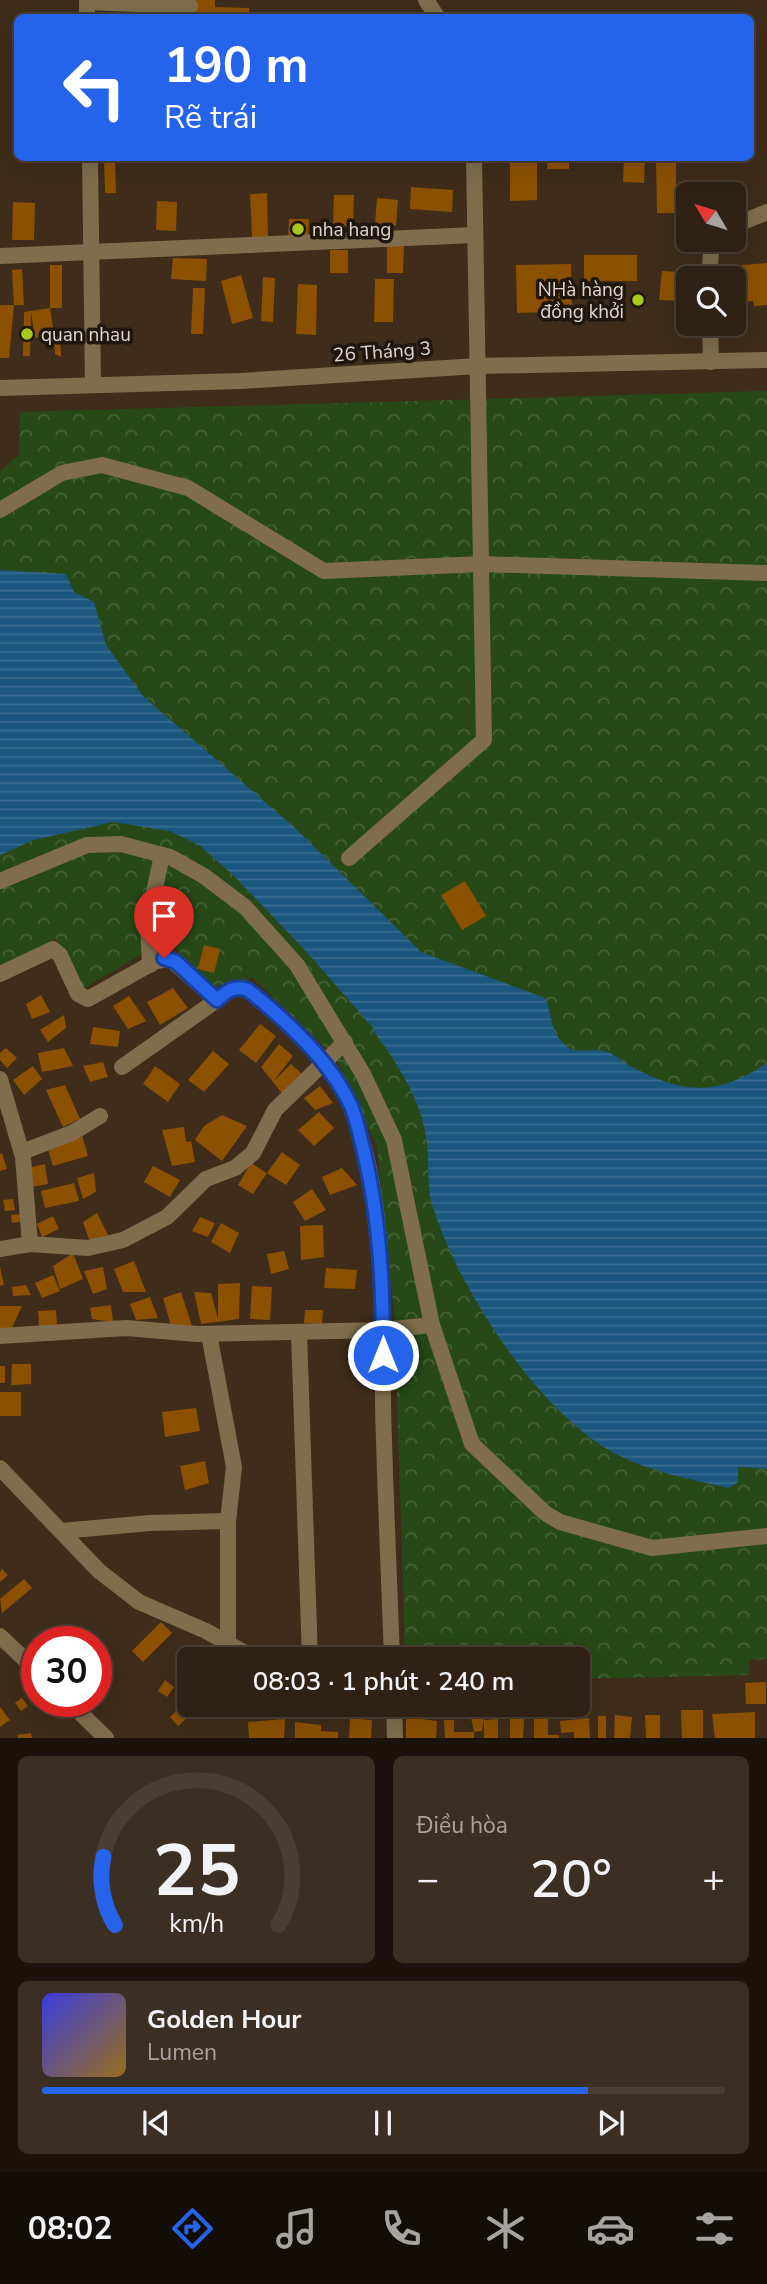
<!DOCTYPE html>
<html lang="vi">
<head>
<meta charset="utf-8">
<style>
  body { margin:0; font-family:"Nunito Sans",sans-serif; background:#3b2e22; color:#f1f3f6; height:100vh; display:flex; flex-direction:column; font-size:26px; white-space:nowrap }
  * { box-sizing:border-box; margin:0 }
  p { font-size:23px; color:#a7a3a0 }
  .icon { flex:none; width:38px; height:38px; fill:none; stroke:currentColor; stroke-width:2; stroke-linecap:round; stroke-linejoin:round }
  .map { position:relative; height:1738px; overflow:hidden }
  .sheet { display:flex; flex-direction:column; gap:18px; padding:18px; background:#1a120b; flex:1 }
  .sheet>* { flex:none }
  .hud { position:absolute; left:14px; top:14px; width:740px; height:147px; border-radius:10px; box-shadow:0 7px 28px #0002,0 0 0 2px #4a3e34; background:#2563eb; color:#fff; overflow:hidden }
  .needle { width:46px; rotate:308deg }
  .buttons { position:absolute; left:676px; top:182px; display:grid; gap:14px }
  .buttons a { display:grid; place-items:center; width:70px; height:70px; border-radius:10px; background:#2f2114; box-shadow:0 7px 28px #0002,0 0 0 2px #4a3e34; font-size:35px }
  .speed { position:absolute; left:21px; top:1626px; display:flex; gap:14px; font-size:35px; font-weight:700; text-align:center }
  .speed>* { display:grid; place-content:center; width:91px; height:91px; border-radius:50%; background:#2f2114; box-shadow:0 7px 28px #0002,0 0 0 2px #4a3e34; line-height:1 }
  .speed .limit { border:10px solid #d22; background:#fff; color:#111 }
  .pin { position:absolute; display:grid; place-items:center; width:60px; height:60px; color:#fff; margin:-72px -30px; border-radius:50% 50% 50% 0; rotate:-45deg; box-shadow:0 0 7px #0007 }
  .pin .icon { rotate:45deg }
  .me { position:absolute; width:77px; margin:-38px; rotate:0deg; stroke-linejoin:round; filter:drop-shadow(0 0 5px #0008) }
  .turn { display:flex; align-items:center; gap:24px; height:147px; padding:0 35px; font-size:32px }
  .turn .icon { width:91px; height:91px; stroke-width:2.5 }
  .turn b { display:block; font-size:49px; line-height:60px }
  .big { font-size:52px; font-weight:600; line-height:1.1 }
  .sheet .tile { flex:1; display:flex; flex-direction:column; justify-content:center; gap:10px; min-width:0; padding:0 24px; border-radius:10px; background:#3b2e22 }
  .sheet .dial { align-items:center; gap:0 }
  .dial svg { height:182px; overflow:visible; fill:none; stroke:#4a3e34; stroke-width:7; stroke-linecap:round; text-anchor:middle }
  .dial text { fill:#f1f3f6; stroke:none }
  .song { display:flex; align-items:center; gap:21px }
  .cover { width:84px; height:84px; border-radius:10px; background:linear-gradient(135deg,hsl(240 70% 55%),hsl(40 70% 35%)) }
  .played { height:7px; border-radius:4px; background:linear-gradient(90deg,#2563eb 80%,#4a3e34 80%) }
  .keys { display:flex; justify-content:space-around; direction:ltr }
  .heat { display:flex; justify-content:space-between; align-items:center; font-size:38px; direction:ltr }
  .sheet .tiles { flex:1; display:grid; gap:18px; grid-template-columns:1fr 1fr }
  .tile:last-child { grid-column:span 2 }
  .trip { position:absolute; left:177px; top:1647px; width:413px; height:70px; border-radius:10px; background:#2f2114; box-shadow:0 7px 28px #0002,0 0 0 2px #4a3e34; font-weight:600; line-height:70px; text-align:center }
  .menu { display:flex; height:112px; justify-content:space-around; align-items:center; background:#130d08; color:#a7a3a0 }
  .menu .icon { width:49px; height:49px }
  .menu .current { color:#2563eb }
  .menu b { font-size:32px; color:#f1f3f6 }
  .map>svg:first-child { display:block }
  .park { fill:url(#park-crowns) }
  .water { fill:url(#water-rules) }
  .building { fill:#8c5100 }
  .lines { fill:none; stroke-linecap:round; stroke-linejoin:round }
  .minor { stroke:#7f6d4e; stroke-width:16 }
  .route-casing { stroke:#184099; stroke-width:18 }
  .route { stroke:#2563eb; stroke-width:12 }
  .poi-dot { fill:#a7c81f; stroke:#1f160e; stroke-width:2.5 }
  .labels { text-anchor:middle; stroke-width:7; stroke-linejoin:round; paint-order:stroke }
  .poi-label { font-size:19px; fill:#e1d4ca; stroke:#1f160e; text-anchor:start }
  .street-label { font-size:19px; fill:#e1d4ca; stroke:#1f160e }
</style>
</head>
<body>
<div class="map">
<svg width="767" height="1738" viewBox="0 0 767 1738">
  <defs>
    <pattern id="park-crowns" width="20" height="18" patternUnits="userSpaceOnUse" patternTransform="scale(1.75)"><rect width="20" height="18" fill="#264917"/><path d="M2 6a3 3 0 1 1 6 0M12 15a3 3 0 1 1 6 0" fill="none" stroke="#456237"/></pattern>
    <pattern id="water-rules" width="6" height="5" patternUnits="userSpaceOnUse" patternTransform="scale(1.75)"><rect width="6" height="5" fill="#1a567e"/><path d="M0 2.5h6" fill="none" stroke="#3b6d8f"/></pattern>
  </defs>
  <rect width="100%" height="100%" fill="#3f2c1a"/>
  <path class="park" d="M767 391V1659L749 1660 750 1675 578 1679V1659H405L395 1324 377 1147 336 1058 252 977 217 997 168 939 84 988 56 938 0 974V471L19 455 20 412Z"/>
  <path class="water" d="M0 570 66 574 74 592 94 602 106 645 143 696 296 829 421 952 545 998C553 1014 549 1028 562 1042 576 1058 591 1046 608 1052 617 1056 626 1065 636 1069 686 1095 719 1095 767 1063V1469L738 1467V1482L729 1488C692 1480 652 1472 618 1455 539 1415 457 1287 432 1204 426 1183 430 1158 426 1136 419 1095 395 1060 371 1028L375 1030 303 948 233 875 199 845 169 831 113 822 34 840 0 855Z"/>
  <g class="building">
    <path d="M192 0H215V7L249 8V18H192Z"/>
    <path d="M104 158H115L116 193H105Z"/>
    <path d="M510 158H537V200L510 201Z"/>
    <path d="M548 158H569V169H547Z"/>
    <path d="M624 158H645L644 183 623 182Z"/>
    <path d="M656 158H676V213H657Z"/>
    <path d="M411 187 453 190 452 212 410 209Z"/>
    <path d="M267 193 268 237H252L250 194Z"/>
    <path d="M334 195H354L353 227 333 226Z"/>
    <path d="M377 198 398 200 396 226 375 224Z"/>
    <path d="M157 201 177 202 176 231 156 230Z"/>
    <path d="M13 202 35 203 34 240H12Z"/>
    <path d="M289 219H309L308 239H288Z"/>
    <path d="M387 245H404L403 273H387Z"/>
    <rect x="330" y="250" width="18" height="23"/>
    <rect x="584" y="255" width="53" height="26"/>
    <path d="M173 258 207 259 206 281 171 279Z"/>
    <path d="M767 263V305L754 306 753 301 745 302 742 265Z"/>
    <path d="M571 264 572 311 517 313 516 265Z"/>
    <rect x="50" y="265" width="12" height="43"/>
    <path d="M22 269 24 305H14L12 270Z"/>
    <path d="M662 271 681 272 679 301 659 300Z"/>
    <path d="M241 275 253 318 232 324 221 281Z"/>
    <path d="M263 277 275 278 273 322 261 321Z"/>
    <path d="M375 279H394L393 322H374Z"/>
    <path d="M298 284 317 285 316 335 296 334Z"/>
    <path d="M193 288H205L203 334H191Z"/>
    <path d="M0 305H14L9 358H0Z"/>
    <path d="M50 308 54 335 35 338 31 312 30 356H23L24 312Z"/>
    <path d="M54 335H60L61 357 55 354Z"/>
    <path d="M465 881 486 916 462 930 441 895Z"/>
    <path d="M204 945 220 949 214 973 198 969Z"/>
    <path d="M173 988 188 1008 160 1025 147 1002Z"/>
    <path d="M41 995 50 1012 32 1019 26 1004Z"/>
    <path d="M129 996 146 1021 128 1029 113 1006Z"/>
    <path d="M64 1015 66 1028 48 1042 40 1030Z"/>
    <path d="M260 1024 276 1036 256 1063 239 1050Z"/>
    <path d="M93 1027 120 1031 118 1047 90 1044Z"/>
    <path d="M279 1044 293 1056 273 1082 261 1067Z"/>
    <path d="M6 1048 17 1058 7 1068 0 1060V1053Z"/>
    <path d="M64 1048 73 1066 42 1072 38 1053Z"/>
    <path d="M213 1051 229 1064 204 1092 188 1080Z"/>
    <path d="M103 1062 108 1077 90 1082 83 1066Z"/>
    <path d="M291 1064 303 1075 284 1096 273 1082Z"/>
    <path d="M33 1066 42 1079 24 1095 13 1080Z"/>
    <path d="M155 1066 180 1084 168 1102 143 1084Z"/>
    <path d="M65 1085 80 1119 63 1127 46 1090Z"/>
    <path d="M320 1086 333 1103 315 1110 304 1098Z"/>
    <path d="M319 1112 334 1128 314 1146 298 1130Z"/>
    <path d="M222 1115 247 1126 222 1161 195 1140 204 1126Z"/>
    <path d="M184 1127 186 1142 191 1141 195 1162 172 1166 162 1130Z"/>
    <path d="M82 1135 88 1156 53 1166 47 1146Z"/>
    <path d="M282 1152 300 1165 286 1185 267 1173Z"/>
    <path d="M2 1153 7 1169 0 1171V1154Z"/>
    <path d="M251 1163 267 1173 253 1194 238 1185Z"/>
    <path d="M45 1164 48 1184 31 1187 27 1168Z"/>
    <path d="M153 1166 180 1180 170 1197 144 1182Z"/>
    <path d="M342 1168 357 1185 330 1195 322 1177Z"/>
    <path d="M94 1173 96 1192 83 1199 77 1178Z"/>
    <path d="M74 1183 79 1201 45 1208 41 1191Z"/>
    <path d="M312 1189 326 1210 305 1221 293 1202Z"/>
    <path d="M13 1199 15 1210 5 1211 3 1200Z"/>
    <path d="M97 1213 109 1237 91 1245 83 1222Z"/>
    <path d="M24 1214 28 1221 12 1223 11 1215Z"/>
    <path d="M53 1216 59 1229 42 1237 37 1224Z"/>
    <path d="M200 1217 215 1223 208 1237 192 1231Z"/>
    <path d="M221 1223 239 1233 230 1253 211 1242Z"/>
    <path d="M323 1225 324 1257 301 1260 300 1226Z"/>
    <path d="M284 1251 289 1269 271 1274 267 1254Z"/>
    <path d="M73 1253 83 1279 60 1289 53 1266Z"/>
    <path d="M134 1261 146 1292H123L114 1269Z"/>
    <path d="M0 1267 4 1285 0 1286Z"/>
    <path d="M103 1267 107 1289 93 1294 84 1271Z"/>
    <path d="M326 1268 357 1270 355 1289 324 1288Z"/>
    <path d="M53 1275 60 1291 42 1298 35 1283Z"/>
    <path d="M240 1283 239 1319 201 1324 194 1292 211 1293 218 1319V1284Z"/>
    <path d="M26 1285 31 1295 13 1296 12 1287Z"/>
    <path d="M252 1286 272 1287 270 1320 250 1319Z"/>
    <path d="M181 1292 192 1326 172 1330 163 1298Z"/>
    <path d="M150 1297 158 1318 136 1320 130 1304Z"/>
    <path d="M111 1305 113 1322 92 1319 90 1308Z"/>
    <path d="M0 1306H22L12 1328 0 1329Z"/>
    <path d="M56 1310 57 1325 39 1326 38 1311Z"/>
    <path d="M305 1310H323L322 1324 304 1323Z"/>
    <path d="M12 1364H31V1384L11 1385Z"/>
    <rect x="0" y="1366" width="5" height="17"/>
    <rect x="0" y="1392" width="21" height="24"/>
    <path d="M196 1408 200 1431 165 1437 162 1412Z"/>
    <path d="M205 1461 209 1483 185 1490 180 1466Z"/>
    <path d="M2 1569 8 1575 0 1582V1572Z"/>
    <path d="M24 1579 32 1588 2 1613 0 1599Z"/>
    <path d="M161 1622 172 1633 143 1662 132 1651Z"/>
    <path d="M165 1680 174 1687 167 1697 158 1691Z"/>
    <path d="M766 1682V1704H746L745 1683Z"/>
    <path d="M22 1698 28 1706 21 1711 15 1703Z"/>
    <path d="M186 1702 195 1711 178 1726 170 1717Z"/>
    <path d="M472 1704 486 1705 482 1731 474 1732V1738H445L444 1720H454V1732H474L471 1718Z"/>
    <path d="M0 1707 10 1720 0 1727Z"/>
    <path d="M681 1710H703V1738H682Z"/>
    <path d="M755 1712V1738H715L712 1714Z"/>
    <path d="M615 1715 632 1717 630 1738H614Z"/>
    <path d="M645 1715H660V1738H646Z"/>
    <path d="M548 1716V1735H559V1738H534V1717Z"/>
    <rect x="598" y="1716" width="8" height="22"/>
    <path d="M406 1717 437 1721 436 1738H406Z"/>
    <path d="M350 1718 372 1720 371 1738H349Z"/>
    <path d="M589 1718 590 1738H574V1732L561 1733 560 1721Z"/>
    <path d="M285 1719 284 1738H249L248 1722Z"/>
    <path d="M498 1719V1738H484V1720Z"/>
    <path d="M510 1719H524L523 1738H510Z"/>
    <path d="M295 1722 321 1725V1731L338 1732V1738H295Z"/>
    <path d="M31 1733 32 1738H18L17 1735Z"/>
  </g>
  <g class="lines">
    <g class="minor">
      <path d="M87 0V18"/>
      <path d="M426 0 438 18"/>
      <path d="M87 2 190 6"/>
      <path d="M90 158 93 385"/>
      <path d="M733 226 767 212"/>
      <path d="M0 256 475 235"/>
      <path d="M709 278 712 240"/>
      <path d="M710 324 711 362"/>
      <path d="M0 388 240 381 478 366 767 360"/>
      <path d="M0 510 62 473 102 465 188 488 324 571 481 564 767 573"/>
      <path d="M349 858 484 740 474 158"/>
      <path d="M0 881 87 845 121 844 170 857 204 876 245 907 297 965 363 1074 394 1140 432 1325 472 1444 545 1513 560 1522 652 1548 767 1536"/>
      <path d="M150 965 148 921 162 855"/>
      <path d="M0 974 53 949 60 955 78 994 88 999 156 961 170 959 217 1000C227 991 234 985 248 990 285 1020 335 1062 352 1109 387 1203 382 1306 383 1404 385 1489 389 1574 392 1659"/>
      <path d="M122 1067 217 1000"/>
      <path d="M0 1079 23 1157 30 1244"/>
      <path d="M22 1152 72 1133 100 1116"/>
      <path d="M0 1249 30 1244 88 1248 123 1240 167 1217 206 1179 235 1168 253 1153 275 1110 345 1042"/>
      <path d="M299 1333 310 1659"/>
      <path d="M209 1334 234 1467 228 1521V1643"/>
      <path d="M0 1336 126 1328 197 1334 383 1330 432 1325"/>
      <path d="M0 1468 99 1571 139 1602 206 1631 245 1653 274 1659"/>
      <path d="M62 1531 150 1523 228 1521"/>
      <path d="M0 1636 37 1671"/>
      <path d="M298 1659H349"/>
      <path d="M68 1701 106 1738"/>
      <path d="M394 1704 395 1738"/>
    </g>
  </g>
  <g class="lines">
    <defs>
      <path id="route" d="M164 958 176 962 217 1000C227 991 234 985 248 990 286 1020 330 1060 351 1106 357 1120 360 1137 364 1152 380 1219 383 1287 383 1355"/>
    </defs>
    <use href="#route" class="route-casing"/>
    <use href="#route" class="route"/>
  </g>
  <g class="poi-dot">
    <circle cx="298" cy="229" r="7"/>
    <circle cx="638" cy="300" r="7"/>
    <circle cx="27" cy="334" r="7"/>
  </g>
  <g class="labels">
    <g class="poi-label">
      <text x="312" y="236">nha hang</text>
      <text x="624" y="296" text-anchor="end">NHà hàng<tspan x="624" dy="22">đồng khởi</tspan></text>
      <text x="41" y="341">quan nhau</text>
    </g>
    <g class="street-label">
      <text transform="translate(382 351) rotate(-4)" y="7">26 Tháng 3</text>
    </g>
  </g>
</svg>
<div class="buttons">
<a><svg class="needle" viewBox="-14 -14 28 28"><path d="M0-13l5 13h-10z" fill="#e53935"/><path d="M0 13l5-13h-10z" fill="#a7a3a0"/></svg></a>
<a><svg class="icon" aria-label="search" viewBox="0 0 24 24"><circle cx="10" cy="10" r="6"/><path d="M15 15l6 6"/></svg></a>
</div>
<div class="speed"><div class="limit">30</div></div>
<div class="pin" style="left:164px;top:958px;background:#d93025"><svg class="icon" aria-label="arrive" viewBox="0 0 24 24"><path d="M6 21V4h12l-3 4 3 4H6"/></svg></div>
<svg class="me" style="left:383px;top:1355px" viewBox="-20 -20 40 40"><circle r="17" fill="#2563eb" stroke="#fff" stroke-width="3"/><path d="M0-11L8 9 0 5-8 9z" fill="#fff"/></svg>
<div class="trip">08:03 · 1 phút · 240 m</div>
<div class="hud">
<div class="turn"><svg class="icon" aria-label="left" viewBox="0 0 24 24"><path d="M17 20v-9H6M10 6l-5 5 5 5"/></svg><div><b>190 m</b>Rẽ trái</div></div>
</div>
</div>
<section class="sheet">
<div class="tiles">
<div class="tile dial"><svg viewBox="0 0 100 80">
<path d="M14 69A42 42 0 1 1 86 69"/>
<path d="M14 69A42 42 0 0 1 9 39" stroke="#2563eb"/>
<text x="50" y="56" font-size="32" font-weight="700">25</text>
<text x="50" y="72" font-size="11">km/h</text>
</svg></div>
<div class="tile"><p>Điều hòa</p>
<div class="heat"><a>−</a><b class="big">20°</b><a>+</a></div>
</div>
<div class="tile">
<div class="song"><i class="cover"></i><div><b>Golden Hour</b><p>Lumen</p></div></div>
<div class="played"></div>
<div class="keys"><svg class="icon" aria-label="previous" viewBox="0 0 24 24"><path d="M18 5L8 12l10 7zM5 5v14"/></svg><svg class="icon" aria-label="pause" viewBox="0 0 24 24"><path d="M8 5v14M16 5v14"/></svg><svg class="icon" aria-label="next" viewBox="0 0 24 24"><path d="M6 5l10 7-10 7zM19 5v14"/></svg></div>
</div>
</div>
</section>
<nav class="menu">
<b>08:02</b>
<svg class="icon current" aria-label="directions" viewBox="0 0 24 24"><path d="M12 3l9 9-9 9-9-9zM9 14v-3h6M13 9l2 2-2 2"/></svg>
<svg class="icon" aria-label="music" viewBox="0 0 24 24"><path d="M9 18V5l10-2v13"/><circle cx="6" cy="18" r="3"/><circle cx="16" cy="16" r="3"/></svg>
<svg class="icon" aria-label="phone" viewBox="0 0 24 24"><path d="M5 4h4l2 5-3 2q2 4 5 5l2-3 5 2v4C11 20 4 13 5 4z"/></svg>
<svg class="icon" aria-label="climate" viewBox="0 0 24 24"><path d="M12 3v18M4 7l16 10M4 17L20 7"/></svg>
<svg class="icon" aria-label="car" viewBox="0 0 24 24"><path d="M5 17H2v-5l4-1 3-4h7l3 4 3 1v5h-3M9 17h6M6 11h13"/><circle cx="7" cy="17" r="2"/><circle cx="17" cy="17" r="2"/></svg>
<svg class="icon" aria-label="filters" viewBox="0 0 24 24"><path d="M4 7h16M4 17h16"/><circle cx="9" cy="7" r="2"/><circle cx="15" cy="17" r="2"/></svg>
</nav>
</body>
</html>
